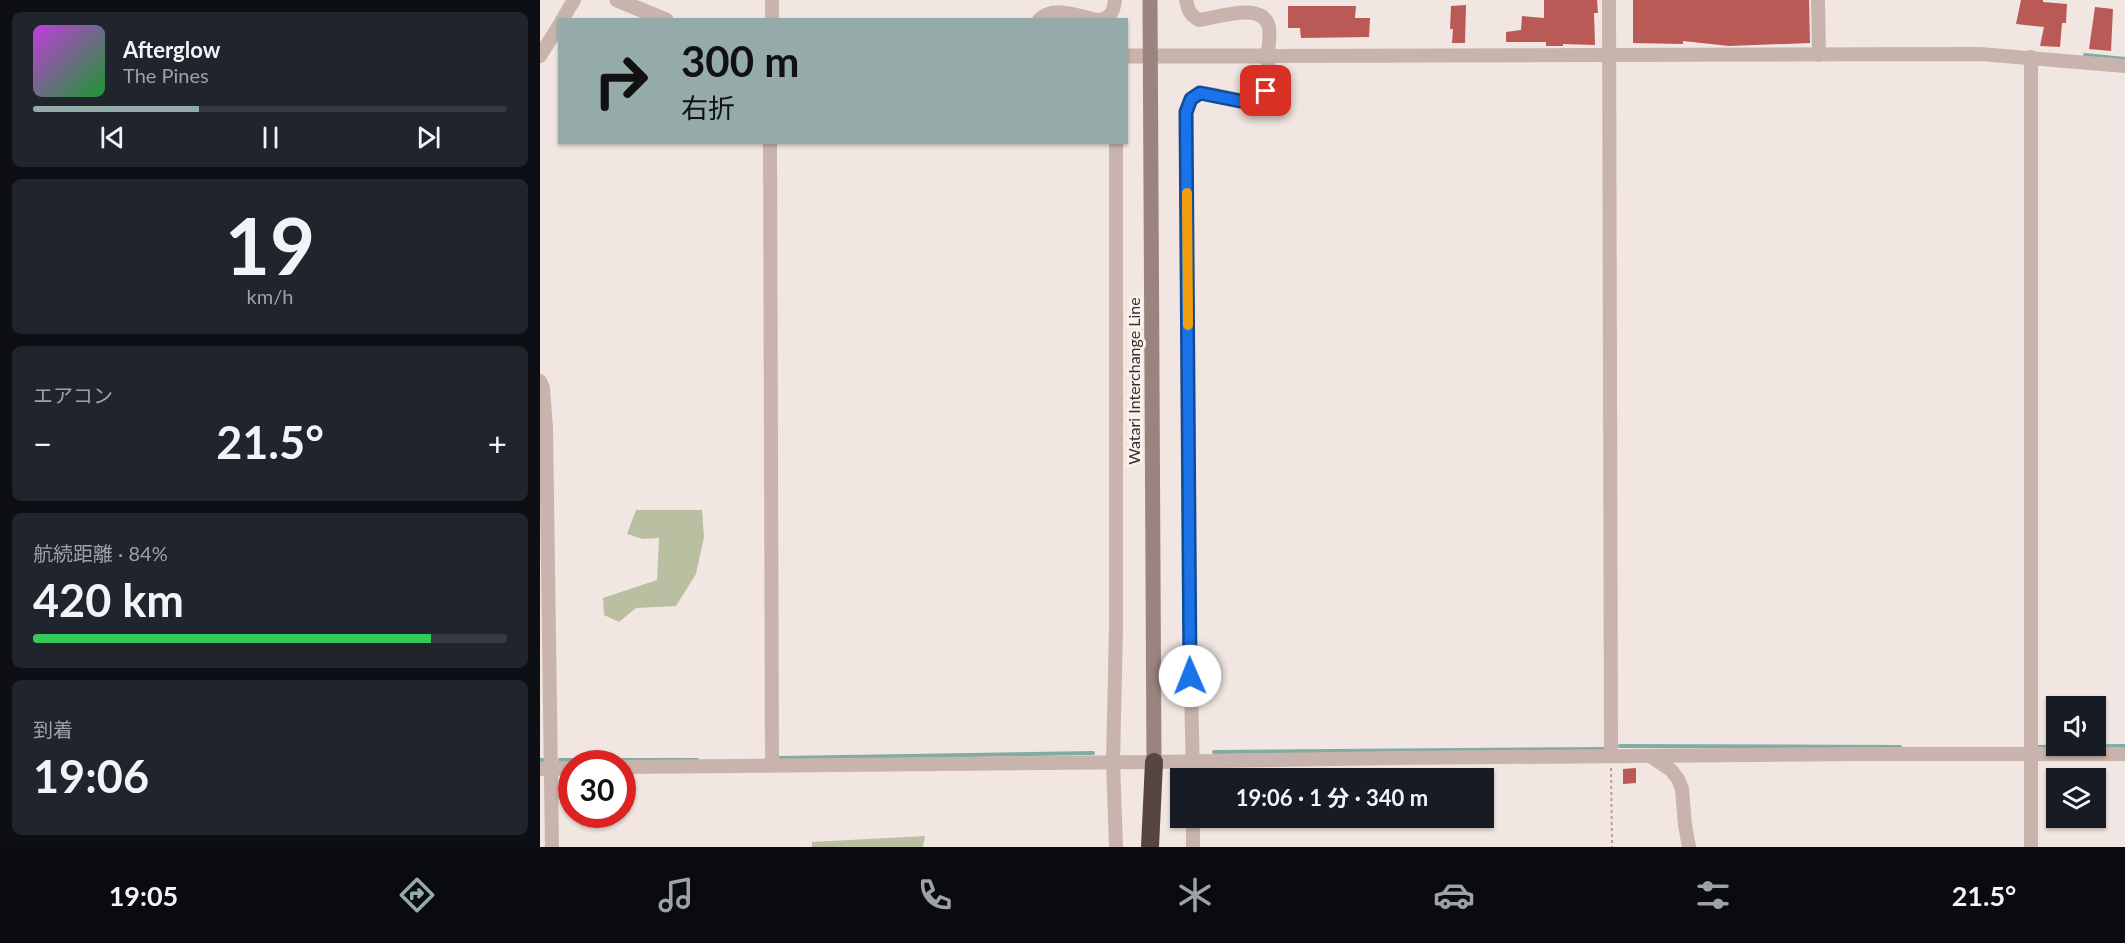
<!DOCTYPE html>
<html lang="ja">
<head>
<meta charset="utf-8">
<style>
  body { margin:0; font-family:Lato,"Noto Sans JP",sans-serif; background:#20242c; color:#f1f3f6; height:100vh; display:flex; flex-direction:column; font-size:22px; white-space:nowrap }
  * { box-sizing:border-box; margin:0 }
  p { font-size:20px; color:#9ea1a6 }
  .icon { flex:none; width:33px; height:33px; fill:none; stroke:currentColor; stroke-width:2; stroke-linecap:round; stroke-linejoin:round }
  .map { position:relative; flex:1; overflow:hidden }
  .details { display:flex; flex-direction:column; gap:12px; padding:12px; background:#0d0f14; width:540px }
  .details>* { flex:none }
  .guide { position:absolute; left:18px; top:18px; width:570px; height:126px; border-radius:0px; box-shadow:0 2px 4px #0004; background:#95abaa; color:#111; overflow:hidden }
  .controls { position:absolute; left:1506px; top:696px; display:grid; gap:12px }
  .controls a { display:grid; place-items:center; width:60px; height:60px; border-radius:0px; background:#171b24; box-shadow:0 2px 4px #0004; font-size:30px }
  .speed { position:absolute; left:18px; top:750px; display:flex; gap:12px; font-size:30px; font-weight:700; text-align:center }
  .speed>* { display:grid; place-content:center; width:78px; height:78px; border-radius:50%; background:#171b24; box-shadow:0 2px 4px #0004; line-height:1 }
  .speed .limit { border:9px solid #d22; background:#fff; color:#111 }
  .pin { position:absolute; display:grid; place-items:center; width:51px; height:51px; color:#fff; margin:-26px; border-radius:12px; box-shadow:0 3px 9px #0006 }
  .me { position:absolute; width:66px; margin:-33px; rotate:359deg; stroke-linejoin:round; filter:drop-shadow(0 0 4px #0008) }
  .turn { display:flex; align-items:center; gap:21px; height:126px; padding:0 24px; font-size:27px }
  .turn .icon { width:78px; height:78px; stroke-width:2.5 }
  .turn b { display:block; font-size:42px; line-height:51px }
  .big { font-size:45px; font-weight:700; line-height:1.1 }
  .details .widget { flex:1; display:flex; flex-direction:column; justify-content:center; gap:9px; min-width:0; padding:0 21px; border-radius:9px; background:#20242c }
  .details .dial { align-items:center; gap:0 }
  .dial b { font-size:78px; line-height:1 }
  .song { display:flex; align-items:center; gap:18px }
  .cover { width:72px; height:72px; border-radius:9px; background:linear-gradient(135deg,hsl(290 70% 55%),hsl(130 70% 35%)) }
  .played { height:6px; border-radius:3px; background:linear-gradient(90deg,#95abaa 35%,#363941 35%) }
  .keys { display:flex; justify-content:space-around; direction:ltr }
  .heat { display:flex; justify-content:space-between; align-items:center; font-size:33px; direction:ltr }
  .charge { height:9px; border-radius:4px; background:linear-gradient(90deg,#34c759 84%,#363941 0) }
  .trip { position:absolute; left:630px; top:768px; width:324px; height:60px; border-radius:0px; background:#171b24; box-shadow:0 2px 4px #0004; font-weight:700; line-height:60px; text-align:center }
  .tab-bar { display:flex; height:96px; justify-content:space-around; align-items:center; background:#090b0e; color:#9ea1a6 }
  .tab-bar .icon { width:42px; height:42px }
  .tab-bar .active { color:#95abaa }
  .tab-bar b { font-size:27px; color:#f1f3f6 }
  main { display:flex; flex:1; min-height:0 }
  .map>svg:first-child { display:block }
  .green { fill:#bbbfa2 }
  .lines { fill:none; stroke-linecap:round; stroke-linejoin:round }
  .stream { stroke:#82aba4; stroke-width:4 }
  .building { fill:#b95a56 }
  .path { stroke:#b49e98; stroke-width:2; stroke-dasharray:3 3; stroke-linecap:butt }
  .minor { stroke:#c8b4ad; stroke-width:14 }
  .tertiary { stroke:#c8b4ad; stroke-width:15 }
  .secondary { stroke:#9b847f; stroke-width:15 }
  .motorway { stroke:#574543; stroke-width:18 }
  .route-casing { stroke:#114b97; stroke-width:15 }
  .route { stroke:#1a73e8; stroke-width:10 }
  .slow { stroke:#f59e0b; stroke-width:10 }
  .labels { text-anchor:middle; stroke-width:6; stroke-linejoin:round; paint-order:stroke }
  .street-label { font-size:16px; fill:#372d2b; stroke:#f9f1ed }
</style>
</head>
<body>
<main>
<section class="details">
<div class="widget">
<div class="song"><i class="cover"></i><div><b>Afterglow</b><p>The Pines</p></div></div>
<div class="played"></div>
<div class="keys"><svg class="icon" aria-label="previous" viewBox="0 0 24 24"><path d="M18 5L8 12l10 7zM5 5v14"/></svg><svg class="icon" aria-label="pause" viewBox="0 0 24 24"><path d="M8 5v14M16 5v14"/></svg><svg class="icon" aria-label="next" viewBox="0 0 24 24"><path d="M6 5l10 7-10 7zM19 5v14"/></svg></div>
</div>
<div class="widget dial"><b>19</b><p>km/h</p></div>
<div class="widget"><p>エアコン</p>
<div class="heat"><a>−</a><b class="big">21.5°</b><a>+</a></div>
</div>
<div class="widget"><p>航続距離 · 84%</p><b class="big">420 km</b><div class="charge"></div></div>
<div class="widget"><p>到着</p><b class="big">19:06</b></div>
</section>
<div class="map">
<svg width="1585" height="847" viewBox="0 0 1585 847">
  <rect width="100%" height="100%" fill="#f1e6e1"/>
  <g class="green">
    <path d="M96 510H162L164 537 156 574 136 606 96 608 79 622 64 615 63 598 117 580 119 538 103 539 87 534Z"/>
    <path d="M385 836 383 847H272V842Z"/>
  </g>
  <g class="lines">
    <g class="stream">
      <path d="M1545 55 1585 59"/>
      <path d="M1080 746 1360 747"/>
      <path d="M1498 747 1585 746"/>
      <path d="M674 752 1064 749"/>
      <path d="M240 758 553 753"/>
      <path d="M0 760H4"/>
      <path d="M20 760H157"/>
    </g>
  </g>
  <g class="building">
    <path d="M1004 0H1057L1058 13H1054L1055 45 1023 44V46H1006V42H966V32L981 30 982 16 1004 18Z"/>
    <path d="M1093 0H1269L1270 43 1189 46 1143 41V44L1093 43Z"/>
    <path d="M1481 0H1503V2L1527 4 1526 23H1522L1520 47 1500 46 1504 27 1476 24Z"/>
    <path d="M926 5 925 43H912L913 29H910L911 6Z"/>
    <path d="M748 6H816L815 18H830L829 37 761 38 760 28H748Z"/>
    <path d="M1555 7 1573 9 1571 51 1549 49Z"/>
    <path d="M1096 768V783L1083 784V769Z"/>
  </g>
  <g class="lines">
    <path class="path" d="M1071 768 1072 847"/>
    <g class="minor">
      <path d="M232 0V20"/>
      <path d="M646 0C648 10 650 15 659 20 677 18 724 0 729 28 730 35 729 44 728 51 728 67 730 84 722 97 701 106 682 93 660 93L651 99 646 112 649 592 653 778"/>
      <path d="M1069 0 1071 756"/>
      <path d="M1278 0 1279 55"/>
      <path d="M22 20 34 0"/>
      <path d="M499 20C513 5 539 16 556 20"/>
      <path d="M558 20C570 19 574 12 575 0"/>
      <path d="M0 56 20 24"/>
      <path d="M728 56 1440 54 1585 66"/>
      <path d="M1491 57V847"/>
      <path d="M230 142 232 765"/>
      <path d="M576 142V628L573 762 576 847"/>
      <path d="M0 381 3 388 6 428 12 847"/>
      <path d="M1110 756 1131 770 1138 779 1142 789 1145 825 1149 847"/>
      <path d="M82 767 614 762 855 758 1320 754H1585"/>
      <path d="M0 769 32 768"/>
      <path d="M653 847V818"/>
    </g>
    <g class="tertiary">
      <path d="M77 0 126 20"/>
      <path d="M586 56H728"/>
    </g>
    <path class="secondary" d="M610 0 614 762"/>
    <path class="motorway" d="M610 847 614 762"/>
  </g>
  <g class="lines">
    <defs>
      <path id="route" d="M650 676 646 112 651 99 660 93 700 101 716 100 722 97 726 91"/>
    </defs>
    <use href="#route" class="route-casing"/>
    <use href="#route" class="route"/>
    <path class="slow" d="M647 193 648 325"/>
  </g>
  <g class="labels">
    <g class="street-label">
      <text transform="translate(594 381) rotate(-90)" y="6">Watari Interchange Line</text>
    </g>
  </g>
</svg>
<div class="controls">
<a><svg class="icon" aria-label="sound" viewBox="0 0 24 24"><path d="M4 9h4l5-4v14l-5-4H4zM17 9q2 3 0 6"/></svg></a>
<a><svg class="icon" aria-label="layers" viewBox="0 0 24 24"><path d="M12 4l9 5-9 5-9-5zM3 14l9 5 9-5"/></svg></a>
</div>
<div class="speed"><div class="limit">30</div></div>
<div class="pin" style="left:726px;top:91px;background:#d93025"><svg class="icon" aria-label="arrive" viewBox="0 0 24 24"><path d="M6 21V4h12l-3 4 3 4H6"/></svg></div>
<svg class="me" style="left:650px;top:676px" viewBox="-20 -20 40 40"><circle r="19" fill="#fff"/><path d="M0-13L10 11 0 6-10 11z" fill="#1a73e8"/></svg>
<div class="trip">19:06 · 1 分 · 340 m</div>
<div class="guide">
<div class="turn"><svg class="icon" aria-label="right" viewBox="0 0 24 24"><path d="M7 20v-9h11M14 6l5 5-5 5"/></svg><div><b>300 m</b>右折</div></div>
</div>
</div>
</main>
<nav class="tab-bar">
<b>19:05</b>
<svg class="icon active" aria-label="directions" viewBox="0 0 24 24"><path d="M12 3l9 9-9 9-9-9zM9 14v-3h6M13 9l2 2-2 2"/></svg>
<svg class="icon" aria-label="music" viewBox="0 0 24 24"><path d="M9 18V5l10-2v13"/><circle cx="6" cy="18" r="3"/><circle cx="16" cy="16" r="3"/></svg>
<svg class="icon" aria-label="phone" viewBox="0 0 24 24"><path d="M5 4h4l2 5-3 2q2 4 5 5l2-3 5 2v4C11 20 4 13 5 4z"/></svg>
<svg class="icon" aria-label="climate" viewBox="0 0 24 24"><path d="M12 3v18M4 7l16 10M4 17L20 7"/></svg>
<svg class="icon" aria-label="car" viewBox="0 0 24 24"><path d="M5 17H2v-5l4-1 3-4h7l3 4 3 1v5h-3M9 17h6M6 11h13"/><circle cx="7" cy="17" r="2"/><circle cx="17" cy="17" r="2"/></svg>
<svg class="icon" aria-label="filters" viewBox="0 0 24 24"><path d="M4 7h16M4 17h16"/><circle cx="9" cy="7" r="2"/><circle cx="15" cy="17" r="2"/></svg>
<b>21.5°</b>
</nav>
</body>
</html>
